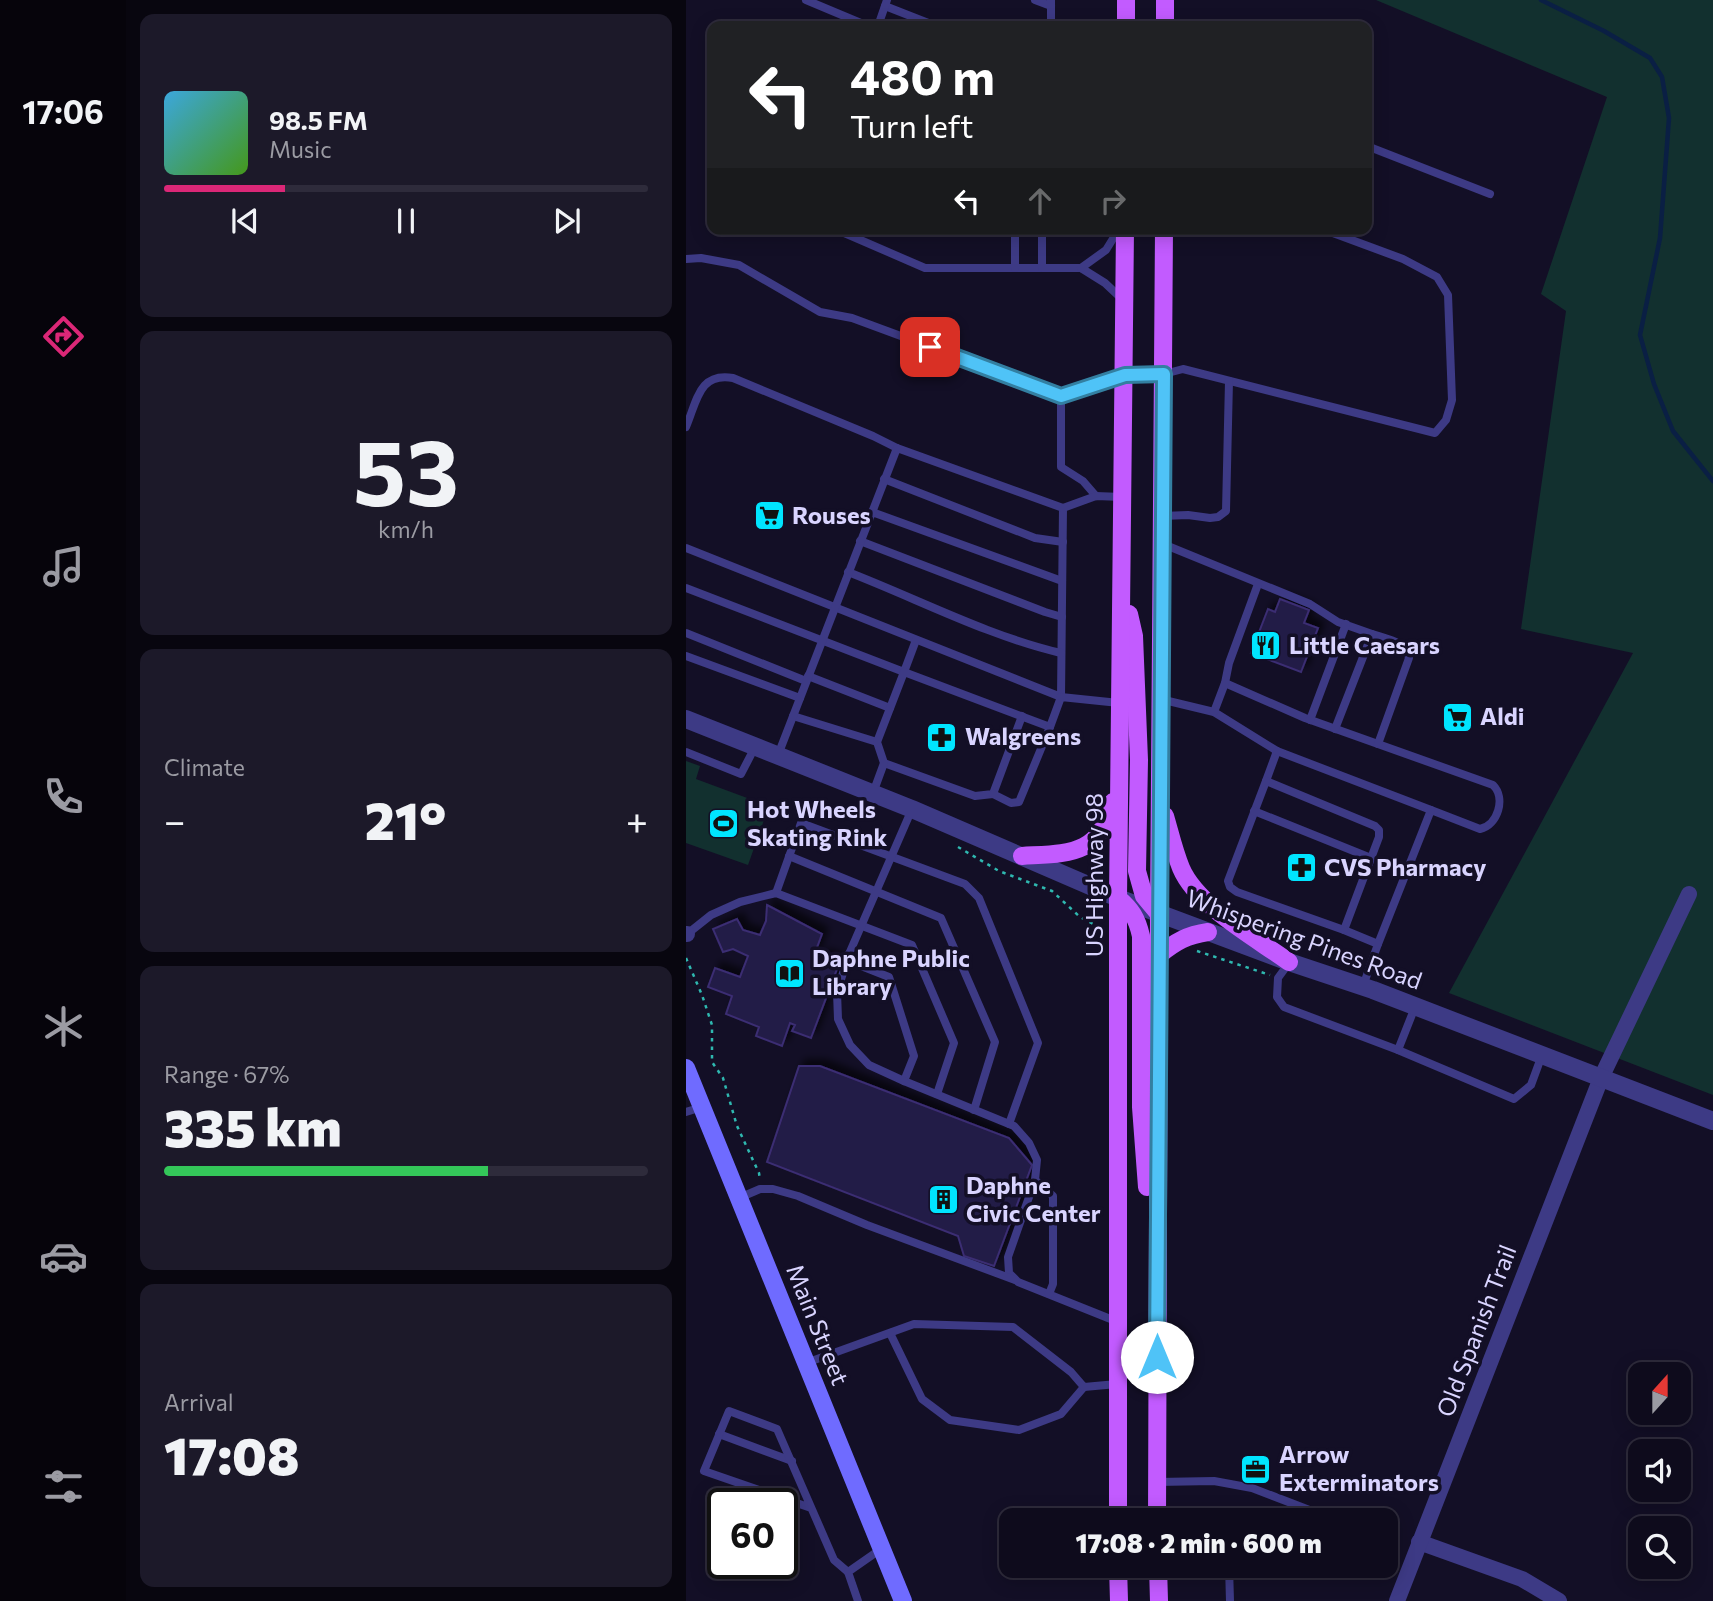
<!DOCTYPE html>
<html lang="en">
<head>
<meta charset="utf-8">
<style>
  body { margin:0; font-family:Commissioner,sans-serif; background:#1c1929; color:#f1f3f6; height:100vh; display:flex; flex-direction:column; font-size:26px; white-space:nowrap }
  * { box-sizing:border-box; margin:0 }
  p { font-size:23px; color:#9b9ba3 }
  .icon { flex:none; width:38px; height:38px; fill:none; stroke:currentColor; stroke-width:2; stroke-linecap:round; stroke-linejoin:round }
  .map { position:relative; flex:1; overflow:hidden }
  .side { display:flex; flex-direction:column; gap:14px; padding:14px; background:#08060f; width:560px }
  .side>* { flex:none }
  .hud { position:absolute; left:21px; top:21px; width:665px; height:214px; border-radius:14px; box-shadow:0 4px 18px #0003,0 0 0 2px #2e2b3b; background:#202124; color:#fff; overflow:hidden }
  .needle { width:46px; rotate:21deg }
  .tools { position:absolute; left:942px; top:1362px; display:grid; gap:14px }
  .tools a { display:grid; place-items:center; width:63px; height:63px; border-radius:14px; background:#0e0b1c; box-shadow:0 4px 18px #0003,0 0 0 2px #2e2b3b; font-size:35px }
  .speed { position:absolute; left:21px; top:1488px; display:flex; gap:14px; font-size:35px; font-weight:700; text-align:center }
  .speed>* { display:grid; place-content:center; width:91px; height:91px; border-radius:50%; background:#0e0b1c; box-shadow:0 4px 18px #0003,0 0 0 2px #2e2b3b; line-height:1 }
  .speed .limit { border:4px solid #111; border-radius:10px; background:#fff; color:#111 }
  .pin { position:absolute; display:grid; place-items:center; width:60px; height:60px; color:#fff; margin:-30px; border-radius:14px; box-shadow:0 4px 10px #0006 }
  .me { position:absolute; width:77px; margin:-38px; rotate:0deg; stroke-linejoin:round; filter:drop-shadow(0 0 5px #0008) }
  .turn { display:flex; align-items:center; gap:24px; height:147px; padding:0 28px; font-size:32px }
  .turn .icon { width:91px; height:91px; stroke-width:2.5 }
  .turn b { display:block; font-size:49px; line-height:60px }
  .lanes { display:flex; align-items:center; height:66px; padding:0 28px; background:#0003; justify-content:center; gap:35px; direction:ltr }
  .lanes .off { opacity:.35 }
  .big { font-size:52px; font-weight:800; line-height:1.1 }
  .side .widget { flex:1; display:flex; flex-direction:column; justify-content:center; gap:10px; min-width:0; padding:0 24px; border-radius:14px; background:#1c1929 }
  .side .dial { align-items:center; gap:0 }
  .dial b { font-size:91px; line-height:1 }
  .song { display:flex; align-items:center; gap:21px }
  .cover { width:84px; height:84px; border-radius:10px; background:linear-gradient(135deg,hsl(200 70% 55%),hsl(100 70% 35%)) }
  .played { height:7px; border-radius:4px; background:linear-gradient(90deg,#db2777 25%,#2e2b3b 25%) }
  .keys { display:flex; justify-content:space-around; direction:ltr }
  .heat { display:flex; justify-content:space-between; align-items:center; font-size:38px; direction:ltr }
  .charge { height:10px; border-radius:5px; background:linear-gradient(90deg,#34c759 67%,#2e2b3b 0) }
  .trip { position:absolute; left:313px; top:1508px; width:399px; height:70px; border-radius:14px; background:#0e0b1c; box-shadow:0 4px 18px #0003,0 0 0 2px #2e2b3b; font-weight:800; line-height:70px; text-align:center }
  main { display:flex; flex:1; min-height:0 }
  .tab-bar { display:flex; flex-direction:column; width:126px; justify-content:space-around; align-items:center; background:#06040b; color:#9b9ba3 }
  .tab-bar .icon { width:49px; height:49px }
  .tab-bar .active { color:#db2777 }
  .tab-bar b { font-size:32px; color:#f1f3f6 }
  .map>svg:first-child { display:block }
  .green { fill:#12302f }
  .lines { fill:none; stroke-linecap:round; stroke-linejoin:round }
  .stream { stroke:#0a1f44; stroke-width:4.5 }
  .building { fill:#241b47; stroke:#3b2d73; stroke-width:2; filter:url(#shadow) }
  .path { stroke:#2fb8b0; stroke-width:2.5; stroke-dasharray:3.5 5; stroke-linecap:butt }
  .service { stroke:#3d3a85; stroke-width:8 }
  .minor { stroke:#3d3a85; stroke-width:16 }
  .tertiary { stroke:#3d3a85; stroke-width:18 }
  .secondary { stroke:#6f6bff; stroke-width:18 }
  .primary { stroke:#c25bff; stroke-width:18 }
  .route-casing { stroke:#337fa1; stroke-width:18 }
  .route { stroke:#4fc3f7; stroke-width:12 }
  .labels { text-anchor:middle; stroke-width:7; stroke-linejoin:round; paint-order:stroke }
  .poi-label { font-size:24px; font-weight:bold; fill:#d9d4ff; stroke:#130f26; text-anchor:start }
  .street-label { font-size:24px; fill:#d9d4ff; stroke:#130f26 }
</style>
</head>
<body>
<main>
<nav class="tab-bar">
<b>17:06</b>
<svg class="icon active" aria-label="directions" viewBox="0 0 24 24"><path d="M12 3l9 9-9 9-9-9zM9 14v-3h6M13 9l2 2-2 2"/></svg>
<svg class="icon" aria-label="music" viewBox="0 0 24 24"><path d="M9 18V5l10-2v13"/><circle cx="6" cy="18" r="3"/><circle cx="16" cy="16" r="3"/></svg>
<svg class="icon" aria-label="phone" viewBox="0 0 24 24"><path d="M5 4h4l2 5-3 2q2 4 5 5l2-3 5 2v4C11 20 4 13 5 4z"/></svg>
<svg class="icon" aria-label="climate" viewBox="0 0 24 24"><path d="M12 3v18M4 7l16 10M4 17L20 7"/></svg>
<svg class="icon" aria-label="car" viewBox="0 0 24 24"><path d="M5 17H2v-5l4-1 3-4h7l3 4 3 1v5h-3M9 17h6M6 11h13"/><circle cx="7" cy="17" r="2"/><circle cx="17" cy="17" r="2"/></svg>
<svg class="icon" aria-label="filters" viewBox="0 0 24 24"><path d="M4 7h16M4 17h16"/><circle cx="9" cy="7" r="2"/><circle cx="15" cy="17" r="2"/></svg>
</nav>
<section class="side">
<div class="widget">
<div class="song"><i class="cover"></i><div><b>98.5 FM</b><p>Music</p></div></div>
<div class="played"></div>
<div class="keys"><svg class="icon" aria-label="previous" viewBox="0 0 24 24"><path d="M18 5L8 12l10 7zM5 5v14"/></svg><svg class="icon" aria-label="pause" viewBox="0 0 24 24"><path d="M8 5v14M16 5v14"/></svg><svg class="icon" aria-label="next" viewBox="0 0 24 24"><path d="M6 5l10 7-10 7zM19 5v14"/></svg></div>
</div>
<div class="widget dial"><b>53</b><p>km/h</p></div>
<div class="widget"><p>Climate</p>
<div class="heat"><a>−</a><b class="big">21°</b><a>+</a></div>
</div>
<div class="widget"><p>Range · 67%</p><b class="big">335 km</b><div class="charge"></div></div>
<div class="widget"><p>Arrival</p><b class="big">17:08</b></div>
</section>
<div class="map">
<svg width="1027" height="1601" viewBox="0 0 1027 1601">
  <defs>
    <filter id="shadow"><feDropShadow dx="6" dy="-6" stdDeviation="3.5" flood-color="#0009"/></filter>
  </defs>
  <rect width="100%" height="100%" fill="#130f26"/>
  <g class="green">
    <path d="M690 0H1027V1095L763 993 947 653 835 629 880 311 855 294 921 97Z"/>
    <path d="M0 761 14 766 10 779 83 806 62 865 0 843Z"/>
  </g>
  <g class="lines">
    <path class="stream" d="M855 0 918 31 964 58 976 77 983 118 974 238 954 335 968 384 987 431 1027 481"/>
  </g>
  <g class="building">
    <path d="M594 599 623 610 618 623 632 628 615 672 565 653 582 609 589 612Z"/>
    <path d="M81 905 136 934 126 961 133 964 136 955 154 961 125 1038 106 1031 109 1025 104 1023 96 1046 70 1036 73 1027 40 1014 46 996 22 987 29 968 54 977 62 956 47 949 37 952 27 929 51 919 57 930 74 935 80 921Z"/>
    <path d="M113 1066H134L323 1138 346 1165 308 1266 278 1256 272 1236 81 1162Z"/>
  </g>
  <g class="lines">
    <g class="path">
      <path d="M272 847 313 871 366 891 394 917 417 929"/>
      <path d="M511 951 584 975"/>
      <path d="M0 958 16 995 26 1025V1062L37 1078 51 1126 73 1173 74 1180"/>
    </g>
    <g class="service">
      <path d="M120 0 182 26"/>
      <path d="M349 0 365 6"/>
      <path d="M199 6 250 26"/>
      <path d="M192 26 201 0"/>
      <path d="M365 26V0"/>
      <path d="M681 146 804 194"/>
      <path d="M149 229 239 268H356"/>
      <path d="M356 229V268H395L419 283 436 299"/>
      <path d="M0 259 15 258 53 265 134 312 166 318 375 395 436 376"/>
      <path d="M329 268V229"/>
      <path d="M395 268 420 250 433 229"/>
      <path d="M478 374 497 369 749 433 760 420 766 400 762 295 751 277 717 259 636 229"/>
      <path d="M375 395V467L397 481 410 496"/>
      <path d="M0 427C11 401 13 372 47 378L187 436 211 448"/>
      <path d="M198 479 349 538 377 542"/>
      <path d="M186 512 376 581"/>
      <path d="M476 516 502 515 524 518 532 517 540 511 543 381"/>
      <path d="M174 541 359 612 376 617"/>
      <path d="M477 544 624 604 652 622 686 634"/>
      <path d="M0 548 375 697 377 508"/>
      <path d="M162 572C232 599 302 636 375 653"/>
      <path d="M0 588 218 672 230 640"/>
      <path d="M0 633 120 681"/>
      <path d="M0 656 114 698"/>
      <path d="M122 676 204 708"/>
      <path d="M539 683 619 718 807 785C820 798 812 825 794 829L745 810 692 944"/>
      <path d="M474 699 528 712 591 751 580 781 689 826 693 830V837L658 930 692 944 677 986"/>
      <path d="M528 712 539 683 543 663 572 584"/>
      <path d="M107 716 191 742"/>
      <path d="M624 720 660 624"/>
      <path d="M649 729 686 634C700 639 720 641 723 658L692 744"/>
      <path d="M591 751 745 810"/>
      <path d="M0 752 55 774 69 747"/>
      <path d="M92 755 211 448 377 508 410 496 436 497"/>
      <path d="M198 763 289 796 307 794 336 716"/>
      <path d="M580 781 542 881 544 887 551 892 658 930"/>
      <path d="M187 793 198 763 191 742 218 672 364 727 375 697 433 703"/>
      <path d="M307 794 325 803 333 802 364 727"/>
      <path d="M568 811 685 858"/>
      <path d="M103 856 255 918 309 1042 288 1110"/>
      <path d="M90 893 115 823 279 884 293 898 352 1043 323 1124"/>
      <path d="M1 934 25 915 54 902 90 893 226 945 268 1043 251 1094"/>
      <path d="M163 954 165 962 203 977 228 1056 218 1081 328 1126 343 1143 351 1160 349 1180 322 1257 323 1273 332 1282 432 1322"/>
      <path d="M603 963 592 978 591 997 598 1007 712 1050 828 1099 845 1085 856 1055"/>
      <path d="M712 1050 729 1007"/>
      <path d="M218 1081 183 1065 164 1045 152 1019 151 992 163 954 226 809"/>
      <path d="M0 1112 16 1107"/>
      <path d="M349 1180 367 1196V1284L363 1294"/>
      <path d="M53 1198 74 1189H87L112 1196 181 1225 329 1280"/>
      <path d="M204 1333 236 1399 264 1420 333 1430 375 1414 398 1387"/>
      <path d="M120 1363 228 1324 327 1327 385 1372 398 1387 431 1384"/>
      <path d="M33 1434 106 1461"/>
      <path d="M471 1482 528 1481 566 1488 639 1516"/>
      <path d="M125 1508 18 1471 43 1411 91 1429 148 1560 162 1572"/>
      <path d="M543 1566 544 1601"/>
      <path d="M172 1601 162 1572 195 1549"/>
    </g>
    <g class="minor">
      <path d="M439 375 478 374"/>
      <path d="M0 934H1"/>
      <path d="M733 1542 836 1579 873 1601"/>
      <path d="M711 1601 915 1078 1003 894"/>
    </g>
    <path class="tertiary" d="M0 719 226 809 432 898 603 962 687 990 1027 1121"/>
    <path class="secondary" d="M0 1068 217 1601"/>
    <g class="primary">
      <path d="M440 26V0"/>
      <path d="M479 26V0"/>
      <path d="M443 614 448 636 453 760 451 871 458 896 473 914"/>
      <path d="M479 816C484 833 488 851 495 868 511 906 570 938 603 962"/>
      <path d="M336 856C383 853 414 856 427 802"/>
      <path d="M432 898C445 909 451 918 455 936V1107L461 1187"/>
      <path d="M473 955C489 942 501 935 522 932"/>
      <path d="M432 1521V898L439 229"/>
      <path d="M471 1521 473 914 478 229"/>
      <path d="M432 1566 433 1601"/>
      <path d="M472 1566 473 1601"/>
    </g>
  </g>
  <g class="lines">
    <defs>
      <path id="route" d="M244 347 375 396 439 375 478 374 471 1357"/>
    </defs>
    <use href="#route" class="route-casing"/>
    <use href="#route" class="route"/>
  </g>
  <defs>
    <symbol id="supermarket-square" viewBox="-11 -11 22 22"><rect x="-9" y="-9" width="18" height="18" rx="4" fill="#00e5ff" stroke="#130f26"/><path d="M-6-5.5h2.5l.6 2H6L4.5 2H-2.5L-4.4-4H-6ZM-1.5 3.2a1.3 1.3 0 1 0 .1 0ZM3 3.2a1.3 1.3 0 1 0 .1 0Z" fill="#111"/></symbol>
    <symbol id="restaurant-square" viewBox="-11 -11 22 22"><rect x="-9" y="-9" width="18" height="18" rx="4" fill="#00e5ff" stroke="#130f26"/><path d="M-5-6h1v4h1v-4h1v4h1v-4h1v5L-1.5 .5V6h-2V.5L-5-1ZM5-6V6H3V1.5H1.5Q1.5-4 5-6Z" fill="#111"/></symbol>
    <symbol id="pharmacy-square" viewBox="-11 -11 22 22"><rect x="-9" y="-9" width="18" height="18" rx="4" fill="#00e5ff" stroke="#130f26"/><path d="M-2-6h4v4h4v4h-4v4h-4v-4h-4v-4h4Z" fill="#111"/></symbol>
    <symbol id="stadium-square" viewBox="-11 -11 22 22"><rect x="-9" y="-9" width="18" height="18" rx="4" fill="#00e5ff" stroke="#130f26"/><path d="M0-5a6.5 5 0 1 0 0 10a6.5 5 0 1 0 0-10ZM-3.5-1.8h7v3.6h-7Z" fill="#111"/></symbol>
    <symbol id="library-square" viewBox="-11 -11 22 22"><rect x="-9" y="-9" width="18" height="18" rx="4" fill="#00e5ff" stroke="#130f26"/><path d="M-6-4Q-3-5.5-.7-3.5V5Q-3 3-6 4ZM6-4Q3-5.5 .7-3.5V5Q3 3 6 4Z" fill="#111"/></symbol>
    <symbol id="building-square" viewBox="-11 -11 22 22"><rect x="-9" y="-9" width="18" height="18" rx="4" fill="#00e5ff" stroke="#130f26"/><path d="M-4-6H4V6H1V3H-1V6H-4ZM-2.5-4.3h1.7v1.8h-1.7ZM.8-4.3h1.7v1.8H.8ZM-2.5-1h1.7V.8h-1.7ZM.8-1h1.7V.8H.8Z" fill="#111"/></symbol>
    <symbol id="office-square" viewBox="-11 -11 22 22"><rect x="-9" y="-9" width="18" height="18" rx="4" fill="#00e5ff" stroke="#130f26"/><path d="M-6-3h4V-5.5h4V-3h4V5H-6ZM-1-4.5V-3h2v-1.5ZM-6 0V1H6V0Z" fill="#111"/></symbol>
  </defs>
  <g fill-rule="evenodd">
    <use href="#supermarket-square" x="66" y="498" width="35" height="35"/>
    <use href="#restaurant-square" x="562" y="628" width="35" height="35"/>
    <use href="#supermarket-square" x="754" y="700" width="35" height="35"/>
    <use href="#pharmacy-square" x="238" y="720" width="35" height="35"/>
    <use href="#stadium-square" x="20" y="806" width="35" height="35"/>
    <use href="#pharmacy-square" x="598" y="850" width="35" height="35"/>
    <use href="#library-square" x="86" y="956" width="35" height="35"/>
    <use href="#building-square" x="240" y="1182" width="35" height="35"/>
    <use href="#office-square" x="552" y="1452" width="35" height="35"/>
  </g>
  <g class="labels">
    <g class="poi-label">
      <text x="106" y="524">Rouses</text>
      <text x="603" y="654">Little Caesars</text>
      <text x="794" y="725">Aldi</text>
      <text x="279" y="745">Walgreens</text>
      <text x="61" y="818">Hot Wheels<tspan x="61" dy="28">Skating Rink</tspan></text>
      <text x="638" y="876">CVS Pharmacy</text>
      <text x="126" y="967">Daphne Public<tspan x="126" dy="28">Library</tspan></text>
      <text x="280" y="1194">Daphne<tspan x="280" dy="28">Civic Center</tspan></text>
      <text x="593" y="1463">Arrow<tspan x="593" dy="28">Exterminators</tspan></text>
    </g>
    <g class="street-label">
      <text transform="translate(409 875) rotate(-90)" y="8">US Highway 98</text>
      <text transform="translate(618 940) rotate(20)" y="8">Whispering Pines Road</text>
      <text transform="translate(131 1325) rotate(68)" y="8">Main Street</text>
      <text transform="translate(791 1331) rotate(-69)" y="8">Old Spanish Trail</text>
    </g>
  </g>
</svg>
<div class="tools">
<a><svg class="needle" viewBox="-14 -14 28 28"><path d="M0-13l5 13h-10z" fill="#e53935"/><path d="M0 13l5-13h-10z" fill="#9b9ba3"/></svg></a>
<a><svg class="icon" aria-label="sound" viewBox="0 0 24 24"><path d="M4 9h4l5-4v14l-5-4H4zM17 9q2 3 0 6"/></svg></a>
<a><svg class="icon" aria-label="search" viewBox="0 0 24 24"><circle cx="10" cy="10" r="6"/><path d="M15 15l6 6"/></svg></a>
</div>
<div class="speed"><div class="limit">60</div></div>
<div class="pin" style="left:244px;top:347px;background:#d93025"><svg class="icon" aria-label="arrive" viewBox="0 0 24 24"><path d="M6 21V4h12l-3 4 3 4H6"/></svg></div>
<svg class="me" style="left:471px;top:1357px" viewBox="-20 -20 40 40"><circle r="19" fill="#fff"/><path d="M0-13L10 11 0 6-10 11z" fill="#4fc3f7"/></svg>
<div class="trip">17:08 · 2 min · 600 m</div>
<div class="hud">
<div class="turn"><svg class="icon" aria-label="left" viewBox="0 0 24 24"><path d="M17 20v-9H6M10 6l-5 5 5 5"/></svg><div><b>480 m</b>Turn left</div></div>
<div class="lanes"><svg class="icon" aria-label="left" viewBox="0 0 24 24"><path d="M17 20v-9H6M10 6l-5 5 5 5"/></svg><svg class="icon off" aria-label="ahead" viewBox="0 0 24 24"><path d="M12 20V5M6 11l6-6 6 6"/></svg><svg class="icon off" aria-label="right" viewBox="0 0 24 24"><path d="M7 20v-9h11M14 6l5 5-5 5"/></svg></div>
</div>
</div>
</main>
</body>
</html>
